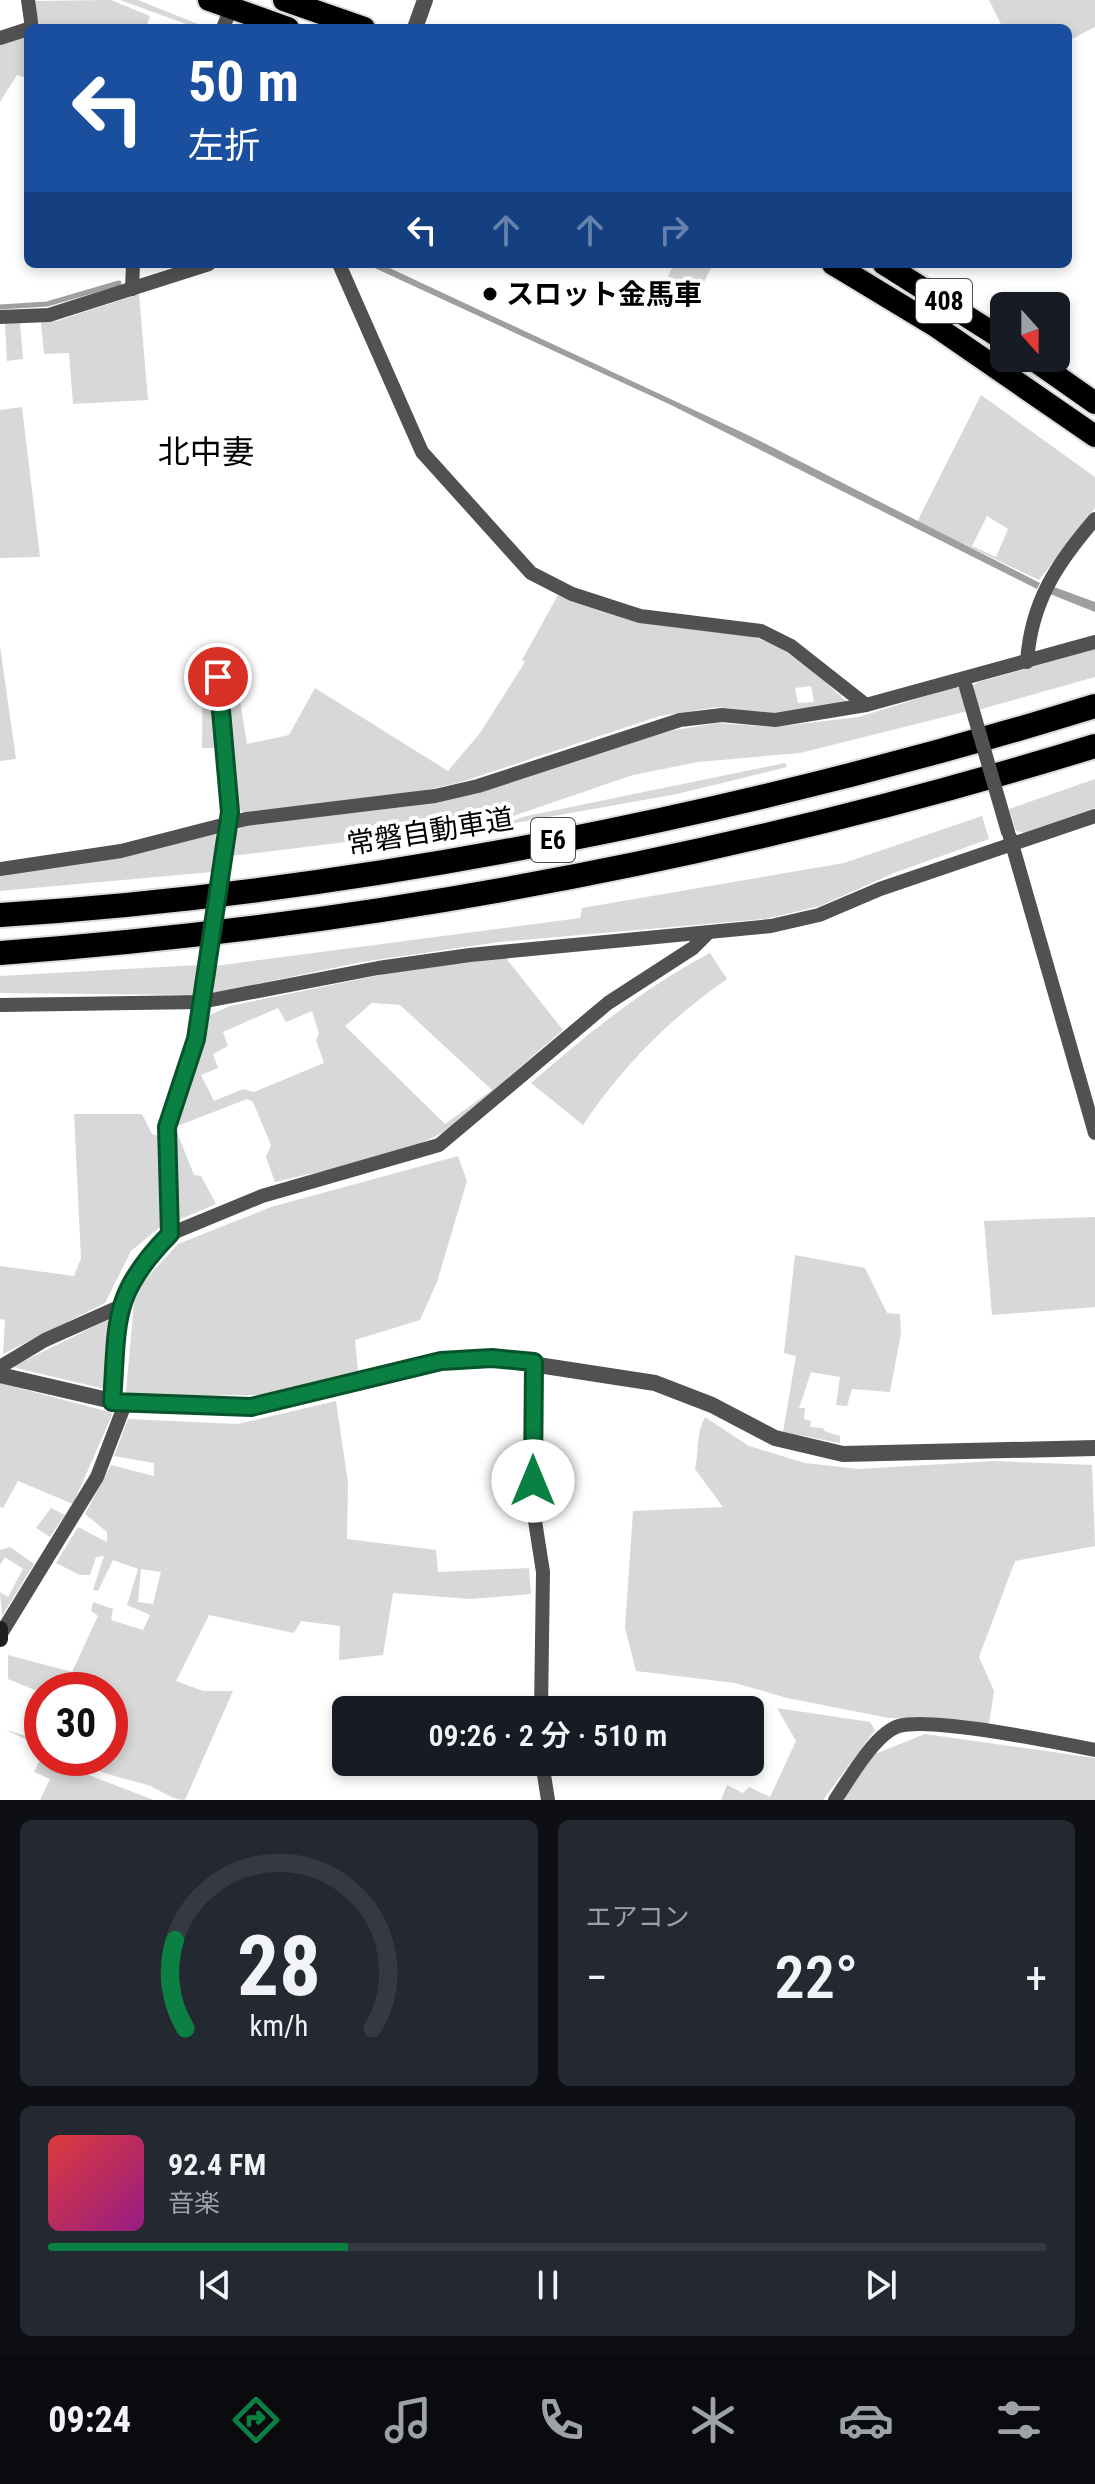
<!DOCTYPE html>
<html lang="ja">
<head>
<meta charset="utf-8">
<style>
  body { margin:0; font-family:"Roboto Condensed","Noto Sans JP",sans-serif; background:#242831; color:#f1f3f6; height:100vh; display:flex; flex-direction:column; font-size:30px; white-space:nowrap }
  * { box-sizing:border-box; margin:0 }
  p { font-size:26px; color:#9ea1a6 }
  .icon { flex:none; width:44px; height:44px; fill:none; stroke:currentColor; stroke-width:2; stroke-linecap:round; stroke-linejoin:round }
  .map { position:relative; height:1800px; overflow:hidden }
  .sheet { display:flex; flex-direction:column; gap:20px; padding:20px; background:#0d0f14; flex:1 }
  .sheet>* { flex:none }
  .banner { position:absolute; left:24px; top:24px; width:1048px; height:244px; border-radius:12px; box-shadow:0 4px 12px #0003; background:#1a4fa0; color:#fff; overflow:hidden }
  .needle { width:52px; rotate:159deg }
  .buttons { position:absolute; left:990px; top:292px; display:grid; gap:16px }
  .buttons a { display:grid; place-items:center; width:80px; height:80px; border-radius:12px; background:#171b24; box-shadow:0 4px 12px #0003; font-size:40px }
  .speed { position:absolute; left:24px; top:1672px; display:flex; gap:16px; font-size:40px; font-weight:700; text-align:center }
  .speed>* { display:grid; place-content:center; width:104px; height:104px; border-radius:50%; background:#171b24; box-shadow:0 4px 12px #0003; line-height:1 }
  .speed .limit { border:12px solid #d22; background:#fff; color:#111 }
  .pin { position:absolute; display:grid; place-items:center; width:68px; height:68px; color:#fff; margin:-34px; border:4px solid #fff; border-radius:50%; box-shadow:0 2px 8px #0007 }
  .me { position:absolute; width:88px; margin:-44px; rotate:0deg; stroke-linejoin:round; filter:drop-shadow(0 0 6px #0008) }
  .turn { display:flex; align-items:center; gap:28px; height:168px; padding:0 32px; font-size:36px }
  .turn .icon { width:104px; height:104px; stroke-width:2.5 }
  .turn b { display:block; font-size:56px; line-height:68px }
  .lanes { display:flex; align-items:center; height:76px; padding:0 32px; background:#0003; justify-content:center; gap:40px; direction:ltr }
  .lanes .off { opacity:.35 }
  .big { font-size:60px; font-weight:600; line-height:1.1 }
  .sheet .tile { flex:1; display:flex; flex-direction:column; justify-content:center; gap:12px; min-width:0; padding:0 28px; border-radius:12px; background:#242831 }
  .sheet .dial { align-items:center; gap:0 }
  .dial svg { height:208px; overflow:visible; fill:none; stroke:#363941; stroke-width:7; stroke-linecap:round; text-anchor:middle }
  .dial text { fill:#f1f3f6; stroke:none }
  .song { display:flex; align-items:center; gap:24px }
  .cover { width:96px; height:96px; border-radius:12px; background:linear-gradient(135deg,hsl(0 70% 55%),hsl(310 70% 35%)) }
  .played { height:8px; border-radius:4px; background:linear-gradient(90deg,#0b8043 30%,#363941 30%) }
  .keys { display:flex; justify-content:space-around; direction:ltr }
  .heat { display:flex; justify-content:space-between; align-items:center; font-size:44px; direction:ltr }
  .sheet .tiles { flex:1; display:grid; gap:20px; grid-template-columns:1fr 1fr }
  .tile:last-child { grid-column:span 2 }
  .trip { position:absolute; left:332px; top:1696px; width:432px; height:80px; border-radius:12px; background:#171b24; box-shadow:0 4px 12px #0003; font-weight:600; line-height:80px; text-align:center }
  .menu { display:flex; height:128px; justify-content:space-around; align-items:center; background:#090b0e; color:#9ea1a6 }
  .menu .icon { width:56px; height:56px }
  .menu .current { color:#0b8043 }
  .menu b { font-size:36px; color:#f1f3f6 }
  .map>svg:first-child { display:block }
  .green { fill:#d8d8d8; fill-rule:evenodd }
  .water { fill:#9f9f9f }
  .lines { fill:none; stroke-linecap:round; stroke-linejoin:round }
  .stream { stroke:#9f9f9f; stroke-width:5 }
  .trunk-casing { stroke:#dbdbdb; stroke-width:26 }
  .motorway-casing { stroke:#dbdbdb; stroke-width:28 }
  .service { stroke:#515151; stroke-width:7 }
  .minor { stroke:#515151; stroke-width:14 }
  .tertiary { stroke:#515151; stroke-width:16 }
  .secondary { stroke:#1e1e1e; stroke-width:16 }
  .trunk { stroke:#000; stroke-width:22 }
  .motorway { stroke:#000; stroke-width:24 }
  .minor-bridge { stroke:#515151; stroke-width:14 }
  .route-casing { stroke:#07532c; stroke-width:20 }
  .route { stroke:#0b8043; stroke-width:14 }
  .poi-dot { fill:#000; stroke:#fff; stroke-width:3 }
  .labels { text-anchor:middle; stroke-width:8; stroke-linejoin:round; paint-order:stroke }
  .shield { fill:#fff; stroke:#4c4c4c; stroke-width:2 }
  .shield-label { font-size:26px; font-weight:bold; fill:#000 }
  .poi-label { font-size:28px; font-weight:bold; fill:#000; stroke:#fff; text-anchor:start }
  .street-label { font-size:28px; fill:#000; stroke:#fff }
  .quarter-label { font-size:32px; fill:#000; stroke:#fff }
</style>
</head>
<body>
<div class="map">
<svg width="1095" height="1800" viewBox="0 0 1095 1800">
  <rect width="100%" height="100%" fill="#fff"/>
  <g class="green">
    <path d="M111 0 150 16 146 28H41L32 1Z"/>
    <path d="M120 0H138L208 28H197Z"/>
    <path d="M989 0H1095V27L1068 41V28H1003Z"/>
    <path d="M28 35V79L17 75 0 102V44Z"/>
    <path d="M674 264H713L693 304 662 289Z"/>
    <path d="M139 294 148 400 73 404 69 353 44 354 41 322 57 321Z"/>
    <path d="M20 322 23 359 7 361 5 323Z"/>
    <path d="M981 395 1095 477V508L1039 580 917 522ZM987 516 1008 529 996 557 972 546Z"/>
    <path d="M22 407 40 557 0 558V410Z"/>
    <path d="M558 595 657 625 754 637 777 645 822 679 848 703 771 713 717 707 660 716 461 782 406 795 242 812 236 806 223 674 212 676 218 748H202L203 654 232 652 247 744 289 735 315 688 448 771 480 733 525 662 522 660ZM811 686 814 702 798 703 795 688Z"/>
    <path d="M0 646 16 759 0 761Z"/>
    <path d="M1095 649V677L978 710 973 685 979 682Z"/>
    <path d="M958 686 968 711 800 753 698 762 633 775 487 825 231 856 232 833 245 826 411 806 475 793 669 731 717 723 775 727 859 717Z"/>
    <path d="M785 763 787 767 677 794 492 827 527 816Z"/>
    <path d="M1095 779V808L1024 833 1016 831 1009 809Z"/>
    <path d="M982 816 989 839 894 873 820 906 765 919 499 942 362 962 214 993 215 966 580 918 582 908 844 863Z"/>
    <path d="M215 834 219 839 212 872 0 891V874L124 857Z"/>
    <path d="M710 953 727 979C669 1019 622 1067 583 1125L531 1083C587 1034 644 988 710 953Z"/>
    <path d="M505 957 563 1030 448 1129C399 1160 330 1168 275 1182L266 1157 271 1145 253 1102 247 1099 175 1127 194 1175 201 1176 216 1204 176 1221 175 1128 202 1041 205 1017 230 1006 385 974ZM372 1003 400 1005 492 1090 445 1124 345 1026ZM278 1008 286 1022 312 1011 319 1033 316 1040 324 1063 254 1092 243 1089 214 1101 201 1075 218 1068 213 1054 228 1046 223 1032Z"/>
    <path d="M198 965 196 991 191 995 0 993V976Z"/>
    <path d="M74 1114H142L152 1134 159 1136 160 1227 131 1251 105 1303 3 1354 5 1320 0 1319V1266L74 1276 81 1258Z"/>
    <path d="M458 1156 467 1181 437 1282 420 1320 355 1340 358 1371 269 1395 141 1396 126 1392 134 1302 143 1282 178 1244 271 1207Z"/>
    <path d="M1095 1217V1307L992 1315 984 1221Z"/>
    <path d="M795 1255 865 1268 887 1313 900 1314 901 1333 890 1392 852 1389 847 1406 836 1405 840 1377 811 1372 799 1408H805L804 1419 811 1421 810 1427 823 1428 824 1431 840 1436V1443L783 1432 796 1356 784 1353Z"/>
    <path d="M107 1320 110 1323 105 1389 12 1367Z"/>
    <path d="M0 1383 113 1413 73 1504 18 1481 3 1508 0 1507Z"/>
    <path d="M336 1401 348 1483 347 1539 436 1550 438 1572 529 1568 531 1594 471 1599 393 1593 383 1655 339 1660 340 1626 301 1621 294 1633 209 1615 176 1681 203 1691H233L185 1800C170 1800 159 1788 144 1784 117 1777 92 1770 66 1758H110V1690H42V1693L8 1679V1655L72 1672 98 1616 91 1611 93 1602 113 1609 111 1620 143 1630 150 1615 127 1605 138 1569 113 1560 98 1591 93 1590 104 1556 96 1557 90 1575H80L56 1563 78 1527 107 1542V1532L85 1514 111 1465 154 1476V1463L114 1456 128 1419 238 1424ZM141 1569 161 1572 153 1604 138 1602Z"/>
    <path d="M705 1417 749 1446 805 1463 859 1469 994 1461 1092 1465 1095 1546 1015 1561 979 1657 994 1691 989 1724 889 1718 787 1698 735 1683 636 1671 625 1628 633 1511 723 1507 695 1469C699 1450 696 1433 705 1417Z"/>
    <path d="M51 1508 65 1515 50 1537 36 1528Z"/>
    <path d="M10 1547 34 1564 2 1616 0 1592 8 1597 23 1569 5 1557 0 1565V1550Z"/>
    <path d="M777 1708 870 1722 875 1730 823 1800H721L727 1785 743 1793 749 1787 770 1797 796 1741Z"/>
    <path d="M39 1720 42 1747 6 1730 31 1737Z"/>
    <path d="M925 1734 1095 1758V1800H841L875 1754Z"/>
    <path d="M41 1757 154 1800H40L50 1779 34 1772Z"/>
  </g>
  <g class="water">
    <path d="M366 264H381L752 437 1040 583 1037 589 671 405Z"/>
    <path d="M1054 587 1095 602V612L1050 594Z"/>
  </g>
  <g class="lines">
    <path class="stream" d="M0 307 47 304 119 283"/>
    <defs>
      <g id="trunk">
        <path d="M209 0 288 28"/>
        <path d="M284 0 364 28"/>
        <path d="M833 264 934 325 1095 436"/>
        <path d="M884 264 1004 340"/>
        <path d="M1031 358 1095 403"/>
      </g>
      <g id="motorway">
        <path d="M0 915C364 892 747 813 1095 706"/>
        <path d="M0 953C370 926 740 855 1095 746"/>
      </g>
    </defs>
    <use href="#trunk" class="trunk-casing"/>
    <use href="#motorway" class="motorway-casing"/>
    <path class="service" d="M218 677 229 823"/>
    <g class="minor">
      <path d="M28 0 32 28"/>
      <path d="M223 28 231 8"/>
      <path d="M0 38 28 29"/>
      <path d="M339 264 422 452 531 573 572 594 640 616 761 631 791 646 866 705"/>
      <path d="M132 289 133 264"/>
      <path d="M0 317 49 315 209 264"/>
      <path d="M1027 662C1031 602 1057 563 1095 519"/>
      <path d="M1010 837 1095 1133"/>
      <path d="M224 851 229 823"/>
      <path d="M0 869 121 851 246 819 435 796 478 786 680 720 722 715 775 720 866 705 1095 642"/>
      <path d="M0 1005 201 1002 378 968 470 955 771 926 819 915 880 889 1095 816"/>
      <path d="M170 1234 167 1127 196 1039 205 976"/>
      <path d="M534 1362 533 1508 543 1572 541 1710"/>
      <path d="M0 1367 45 1340 119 1307"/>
      <path d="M112 1402 119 1307 130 1281 170 1234 262 1196 439 1145 608 1003 693 948 708 933"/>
      <path d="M2 1632 97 1477 125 1404"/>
      <path d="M542 1762 548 1800"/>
      <path d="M835 1800C849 1780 875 1733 899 1726 933 1717 1055 1742 1095 1750"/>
    </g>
    <g class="tertiary">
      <path d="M415 28 425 0"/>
      <path d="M0 1375 125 1404 251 1407 441 1361 492 1358 655 1383 712 1405 775 1438 843 1454 1095 1448"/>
    </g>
    <path class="secondary" d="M0 1629V1639"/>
    <use href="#trunk" class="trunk"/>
    <use href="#motorway" class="motorway"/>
    <g class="minor-bridge">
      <path d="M966 687 1008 832"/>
      <path d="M205 976 224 851"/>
    </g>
  </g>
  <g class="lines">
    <defs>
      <path id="route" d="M218 677 230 812 196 1039 167 1127 170 1234C110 1295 118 1321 112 1402L251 1407 441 1361 492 1358 534 1362 533 1481"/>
    </defs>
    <use href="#route" class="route-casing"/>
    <use href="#route" class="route"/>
  </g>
  <circle class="poi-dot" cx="490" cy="294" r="8"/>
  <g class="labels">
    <g class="shield">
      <rect x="916" y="279" width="56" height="44" rx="6"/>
      <rect x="531" y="818" width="44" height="44" rx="6"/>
    </g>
    <g class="shield-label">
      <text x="944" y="310">408</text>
      <text x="553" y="849">E6</text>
    </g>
    <g class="poi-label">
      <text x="506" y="304">スロット金馬車</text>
    </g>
    <g class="street-label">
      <text transform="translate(430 831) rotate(-9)" y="10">常磐自動車道</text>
    </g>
    <g class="quarter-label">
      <text x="206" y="463">北中妻</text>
    </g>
  </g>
</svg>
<div class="buttons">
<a><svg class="needle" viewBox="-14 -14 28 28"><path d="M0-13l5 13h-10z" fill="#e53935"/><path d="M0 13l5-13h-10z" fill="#9ea1a6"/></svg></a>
</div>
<div class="speed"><div class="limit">30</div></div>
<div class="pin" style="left:218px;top:677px;background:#d93025"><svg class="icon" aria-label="arrive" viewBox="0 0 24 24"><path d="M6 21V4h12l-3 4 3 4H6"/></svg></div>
<svg class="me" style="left:533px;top:1481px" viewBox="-20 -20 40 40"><circle r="19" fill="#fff"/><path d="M0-13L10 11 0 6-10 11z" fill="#0b8043"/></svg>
<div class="trip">09:26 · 2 分 · 510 m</div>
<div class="banner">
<div class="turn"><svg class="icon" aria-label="left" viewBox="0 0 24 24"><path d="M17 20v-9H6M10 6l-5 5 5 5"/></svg><div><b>50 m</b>左折</div></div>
<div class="lanes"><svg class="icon" aria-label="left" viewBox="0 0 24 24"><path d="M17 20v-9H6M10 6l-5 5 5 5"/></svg><svg class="icon off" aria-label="ahead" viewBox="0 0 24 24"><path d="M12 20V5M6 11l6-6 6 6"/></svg><svg class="icon off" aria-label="ahead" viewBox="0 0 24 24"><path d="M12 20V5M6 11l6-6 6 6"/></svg><svg class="icon off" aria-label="right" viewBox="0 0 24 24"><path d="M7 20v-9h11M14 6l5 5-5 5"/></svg></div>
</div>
</div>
<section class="sheet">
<div class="tiles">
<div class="tile dial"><svg viewBox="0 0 100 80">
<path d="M14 69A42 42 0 1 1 86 69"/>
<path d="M14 69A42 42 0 0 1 10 35" stroke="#0b8043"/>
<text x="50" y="56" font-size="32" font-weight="700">28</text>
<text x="50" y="72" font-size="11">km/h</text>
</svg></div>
<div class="tile"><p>エアコン</p>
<div class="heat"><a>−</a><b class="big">22°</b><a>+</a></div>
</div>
<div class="tile">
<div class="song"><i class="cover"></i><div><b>92.4 FM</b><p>音楽</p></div></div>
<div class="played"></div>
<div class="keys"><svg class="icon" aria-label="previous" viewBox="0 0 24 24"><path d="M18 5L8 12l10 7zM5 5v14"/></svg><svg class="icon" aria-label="pause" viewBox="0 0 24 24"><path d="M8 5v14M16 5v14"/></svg><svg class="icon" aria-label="next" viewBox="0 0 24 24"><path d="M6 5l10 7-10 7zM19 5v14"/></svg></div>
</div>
</div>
</section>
<nav class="menu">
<b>09:24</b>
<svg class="icon current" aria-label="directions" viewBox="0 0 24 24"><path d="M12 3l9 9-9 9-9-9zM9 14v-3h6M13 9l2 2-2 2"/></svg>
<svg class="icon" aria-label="music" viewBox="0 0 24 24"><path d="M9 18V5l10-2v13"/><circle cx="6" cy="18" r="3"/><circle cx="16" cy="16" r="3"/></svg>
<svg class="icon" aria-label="phone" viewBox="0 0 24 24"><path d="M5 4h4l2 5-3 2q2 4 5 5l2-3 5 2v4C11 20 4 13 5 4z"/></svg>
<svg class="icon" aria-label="climate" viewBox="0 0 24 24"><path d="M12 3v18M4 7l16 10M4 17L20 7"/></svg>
<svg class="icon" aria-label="car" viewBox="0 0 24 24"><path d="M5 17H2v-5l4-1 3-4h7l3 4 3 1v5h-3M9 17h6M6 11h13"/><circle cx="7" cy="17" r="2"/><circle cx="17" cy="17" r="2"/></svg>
<svg class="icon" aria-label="filters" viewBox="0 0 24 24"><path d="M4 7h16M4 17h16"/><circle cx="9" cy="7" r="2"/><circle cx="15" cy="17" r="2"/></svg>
</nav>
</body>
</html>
